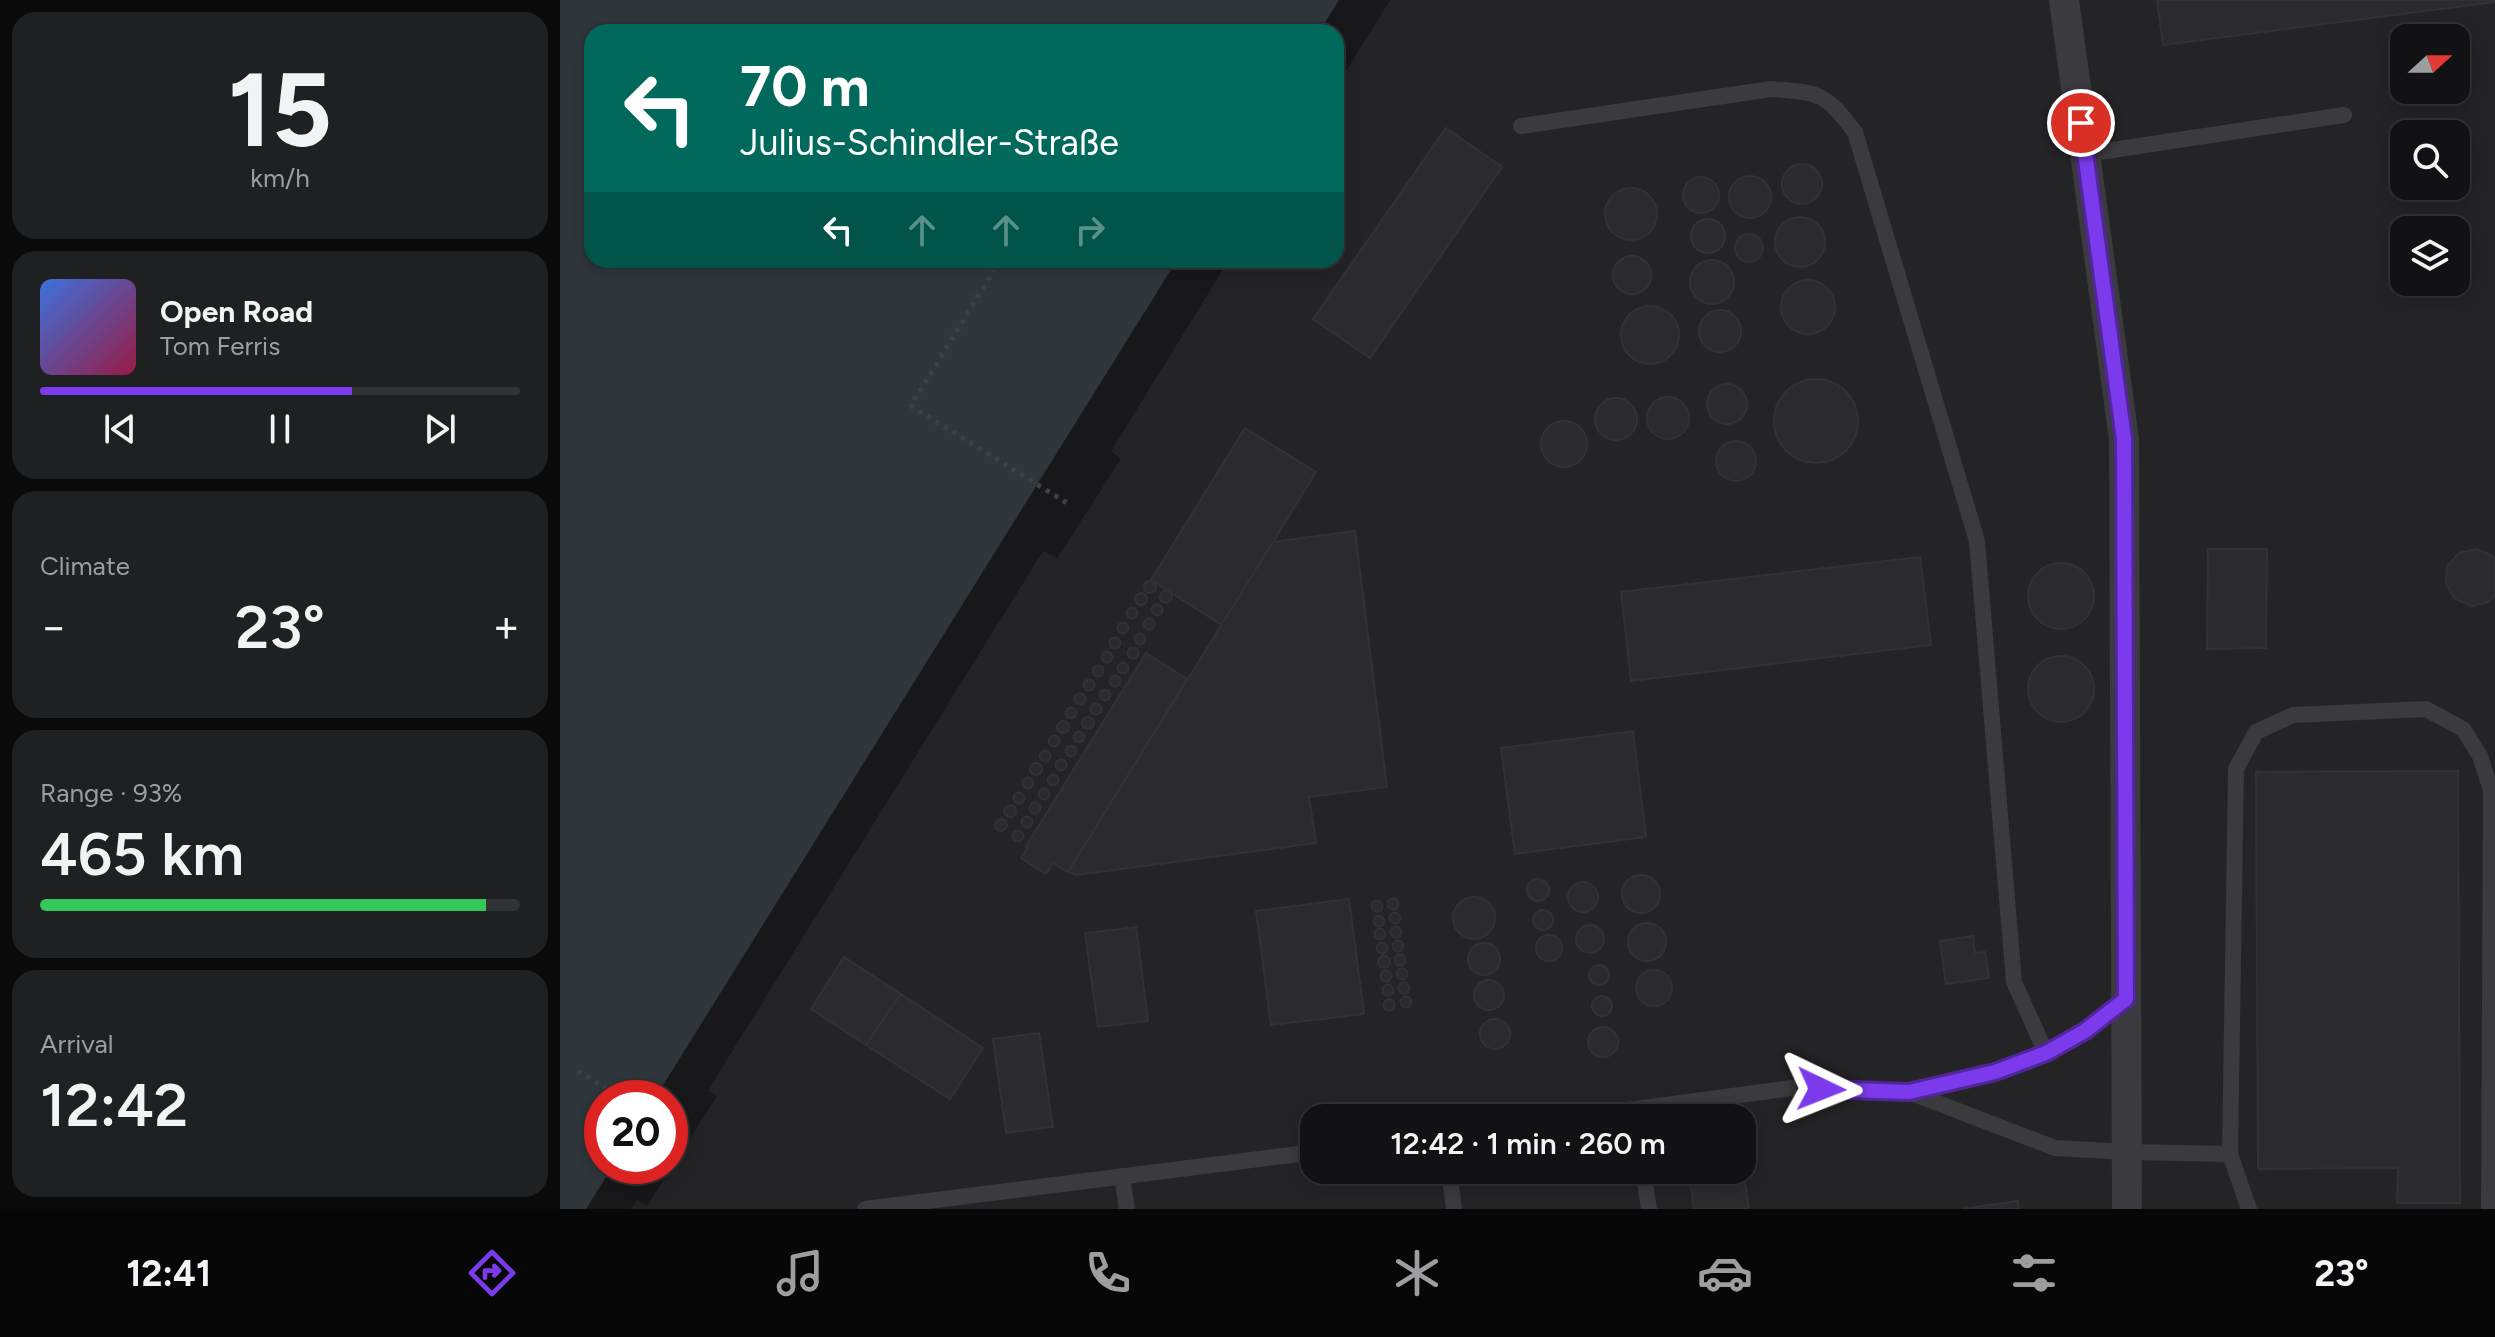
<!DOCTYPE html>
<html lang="en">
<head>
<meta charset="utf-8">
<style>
  body { margin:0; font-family:Figtree,sans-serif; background:#1f2022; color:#f1f3f6; height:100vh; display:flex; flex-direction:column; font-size:30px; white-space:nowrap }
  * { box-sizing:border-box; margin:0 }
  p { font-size:26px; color:#9c9ea0 }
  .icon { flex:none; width:44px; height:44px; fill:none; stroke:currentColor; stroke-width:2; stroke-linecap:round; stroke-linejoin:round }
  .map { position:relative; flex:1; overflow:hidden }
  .side { display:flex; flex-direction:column; gap:12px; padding:12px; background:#0a0a0b; width:560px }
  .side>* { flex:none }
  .top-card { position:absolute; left:24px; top:24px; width:760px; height:244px; border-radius:24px; box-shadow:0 4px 20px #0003,0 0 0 2px #313234; background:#00695c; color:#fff; overflow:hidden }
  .needle { width:52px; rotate:69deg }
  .buttons { position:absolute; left:1830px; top:24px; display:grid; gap:16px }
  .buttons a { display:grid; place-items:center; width:80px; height:80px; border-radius:16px; background:#121214; box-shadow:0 4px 20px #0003,0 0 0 2px #313234; font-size:40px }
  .speed { position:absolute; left:24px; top:1080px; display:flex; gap:16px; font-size:40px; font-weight:700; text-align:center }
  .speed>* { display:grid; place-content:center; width:104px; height:104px; border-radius:50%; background:#121214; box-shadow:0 4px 20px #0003,0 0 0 2px #313234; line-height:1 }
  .speed .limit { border:12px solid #d22; background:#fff; color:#111 }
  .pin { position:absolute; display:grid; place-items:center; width:68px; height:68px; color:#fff; margin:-34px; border:4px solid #fff; border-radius:50%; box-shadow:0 2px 8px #0007 }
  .me { position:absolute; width:88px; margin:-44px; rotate:92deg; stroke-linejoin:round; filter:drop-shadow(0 0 6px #0008) }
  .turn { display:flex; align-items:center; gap:28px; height:168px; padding:0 24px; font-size:36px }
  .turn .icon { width:104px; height:104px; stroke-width:2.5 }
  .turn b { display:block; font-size:56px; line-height:68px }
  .lanes { display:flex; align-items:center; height:76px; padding:0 24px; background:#0003; justify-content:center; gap:40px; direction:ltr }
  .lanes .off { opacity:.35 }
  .big { font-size:60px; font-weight:600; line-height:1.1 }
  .side .widget { flex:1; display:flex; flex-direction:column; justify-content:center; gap:12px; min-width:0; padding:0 28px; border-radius:24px; background:#1f2022 }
  .side .dial { align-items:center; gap:0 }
  .dial b { font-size:104px; line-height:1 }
  .song { display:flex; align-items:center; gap:24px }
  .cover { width:96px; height:96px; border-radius:12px; background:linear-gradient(135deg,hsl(220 70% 55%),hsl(340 70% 35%)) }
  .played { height:8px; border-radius:4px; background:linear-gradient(90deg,#7c3aed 65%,#313234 65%) }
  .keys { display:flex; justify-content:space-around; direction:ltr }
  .heat { display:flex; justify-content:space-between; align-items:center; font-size:44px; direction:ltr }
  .charge { height:12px; border-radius:6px; background:linear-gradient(90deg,#34c759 93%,#313234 0) }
  .trip { position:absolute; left:740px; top:1104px; width:456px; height:80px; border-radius:24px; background:#121214; box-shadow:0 4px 20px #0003,0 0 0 2px #313234; font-weight:600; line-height:80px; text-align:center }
  .tabs { display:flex; height:128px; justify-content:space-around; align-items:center; background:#070708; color:#9c9ea0 }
  .tabs .icon { width:56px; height:56px }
  .tabs .current { color:#7c3aed }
  .tabs b { font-size:36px; color:#f1f3f6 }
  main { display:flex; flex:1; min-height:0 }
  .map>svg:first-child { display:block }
  .built { fill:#242427; fill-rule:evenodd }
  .water { fill:#2f373d }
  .building { fill:#2b2b2e; stroke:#323236; stroke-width:2 }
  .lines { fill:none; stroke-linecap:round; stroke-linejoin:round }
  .path { stroke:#404145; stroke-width:5; stroke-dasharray:4 6; stroke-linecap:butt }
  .service { stroke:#3a3a3f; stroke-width:16 }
  .minor { stroke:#3a3a3f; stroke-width:30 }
  .route-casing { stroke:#51269a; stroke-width:20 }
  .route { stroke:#7c3aed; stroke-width:14 }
</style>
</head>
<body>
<main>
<section class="side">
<div class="widget dial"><b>15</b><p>km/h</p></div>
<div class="widget">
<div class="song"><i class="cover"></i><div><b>Open Road</b><p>Tom Ferris</p></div></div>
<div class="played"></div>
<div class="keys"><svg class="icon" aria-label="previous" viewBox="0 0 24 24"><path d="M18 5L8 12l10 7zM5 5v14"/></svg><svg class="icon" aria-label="pause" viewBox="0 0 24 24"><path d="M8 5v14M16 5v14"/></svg><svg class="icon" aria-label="next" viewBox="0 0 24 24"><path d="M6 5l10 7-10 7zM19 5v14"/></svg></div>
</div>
<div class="widget"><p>Climate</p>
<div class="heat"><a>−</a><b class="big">23°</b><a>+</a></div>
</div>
<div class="widget"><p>Range · 93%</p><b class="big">465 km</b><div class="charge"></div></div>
<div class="widget"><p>Arrival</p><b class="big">12:42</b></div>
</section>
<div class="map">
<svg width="1935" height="1209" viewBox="0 0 1935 1209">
  <rect width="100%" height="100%" fill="#18181a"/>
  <path class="built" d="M830 0H1935V1209H71L77 1200 87 1206 157 1096 148 1090 483 551 497 558 561 459 551 451 669 260H776V87ZM1844 38H1896V90H1844ZM1844 134H1896V186H1844ZM1844 230H1896V282H1844ZM754 1118H1182V1170H754Z"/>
  <path class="water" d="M0 0H779L759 32H32V260H617L95 1098H42V1166H53L26 1209H0Z"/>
  <g class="building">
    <path d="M1597 0H1935V2L1603 45Z"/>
    <path d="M886 128 942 167 810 358 753 319Z"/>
    <circle cx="1242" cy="184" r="20"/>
    <circle cx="1190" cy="197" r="21"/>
    <circle cx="1141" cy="195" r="18"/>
    <circle cx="1071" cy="214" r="26"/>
    <circle cx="1240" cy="242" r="25"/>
    <circle cx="1148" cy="236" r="17"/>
    <circle cx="1189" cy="248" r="14"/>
    <circle cx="1072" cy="275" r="19"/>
    <circle cx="1152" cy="282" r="22"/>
    <circle cx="1248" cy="307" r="27"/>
    <circle cx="1090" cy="335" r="29"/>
    <circle cx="1160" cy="331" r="21"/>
    <circle cx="1256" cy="421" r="42"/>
    <circle cx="1167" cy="404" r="20"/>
    <circle cx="1108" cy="418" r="21"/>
    <circle cx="1056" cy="419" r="21"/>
    <circle cx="1004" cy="444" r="23"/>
    <path d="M685 428 756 472 662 625 591 580Z"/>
    <circle cx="1176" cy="461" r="20"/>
    <path d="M795 531 827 787 749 797 756 843 516 875 508 872 713 542Z"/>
    <path d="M1648 549H1707L1706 648 1647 649Z"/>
    <path d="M1916 549 1933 556 1935 559V595L1929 602 1912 606 1895 599 1886 584 1887 566 1899 553Z"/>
    <path d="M1360 557 1371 645 1071 681 1061 592Z"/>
    <circle cx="1501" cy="596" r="33"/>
    <circle cx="590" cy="587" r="6"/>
    <circle cx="606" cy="597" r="6"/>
    <circle cx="581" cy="599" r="6"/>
    <circle cx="597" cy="610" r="5.5"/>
    <circle cx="572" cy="613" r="5.5"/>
    <circle cx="589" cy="624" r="5.5"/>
    <circle cx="563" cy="628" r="5.5"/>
    <circle cx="580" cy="639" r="5.5"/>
    <circle cx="555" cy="643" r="5.5"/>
    <circle cx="573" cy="653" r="5.5"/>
    <circle cx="547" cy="657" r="5.5"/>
    <path d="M586 653 627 679 508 872 493 863 486 874 461 858 468 847 466 846Z"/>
    <circle cx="1501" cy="689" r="33"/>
    <circle cx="563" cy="668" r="5.5"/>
    <circle cx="538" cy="671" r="5.5"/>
    <circle cx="555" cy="681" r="5.5"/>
    <circle cx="529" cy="685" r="5.5"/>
    <circle cx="545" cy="695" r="5.5"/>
    <circle cx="520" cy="699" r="5.5"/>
    <circle cx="536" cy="709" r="5.5"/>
    <circle cx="511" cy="713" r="5.5"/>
    <circle cx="528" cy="723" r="6"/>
    <circle cx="503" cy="727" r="6"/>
    <path d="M1073 731 1086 837 955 854 941 748Z"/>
    <circle cx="519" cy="737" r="5.5"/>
    <circle cx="494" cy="741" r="5.5"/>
    <circle cx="511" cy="751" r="5.5"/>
    <circle cx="485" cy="756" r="5.5"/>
    <circle cx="501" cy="765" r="5.5"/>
    <circle cx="476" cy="769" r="6"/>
    <path d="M1898 771 1900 1203H1837L1838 1168 1698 1169 1696 772Z"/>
    <circle cx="493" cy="780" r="5.5"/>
    <circle cx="468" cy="783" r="5.5"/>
    <circle cx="484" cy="794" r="5.5"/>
    <circle cx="459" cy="798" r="5.5"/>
    <circle cx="475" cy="808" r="5.5"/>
    <circle cx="450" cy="811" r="6"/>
    <circle cx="467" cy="822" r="5.5"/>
    <circle cx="441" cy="825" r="6"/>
    <circle cx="458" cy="836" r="5.5"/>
    <circle cx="1081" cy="894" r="19"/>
    <circle cx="978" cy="890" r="11"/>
    <circle cx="1023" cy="897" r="15"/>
    <circle cx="914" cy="918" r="21"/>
    <circle cx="833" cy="904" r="5.5"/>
    <path d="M789 899 804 1014 711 1025 696 911Z"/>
    <circle cx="817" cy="906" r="5.5"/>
    <circle cx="983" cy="920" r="10"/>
    <circle cx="835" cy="918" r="5.5"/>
    <circle cx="819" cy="921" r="5.5"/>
    <circle cx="1087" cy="942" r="19"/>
    <circle cx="1030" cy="939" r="14"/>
    <circle cx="836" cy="932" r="5.5"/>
    <path d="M576 927 588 1021 538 1027 525 933Z"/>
    <circle cx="820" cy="934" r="5.5"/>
    <circle cx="989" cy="948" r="13"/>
    <path d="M1413 936 1415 953 1425 952 1429 978 1386 984 1380 941Z"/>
    <circle cx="838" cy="946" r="5.5"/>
    <circle cx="822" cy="948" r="5.5"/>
    <circle cx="924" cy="959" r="16"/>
    <circle cx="840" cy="960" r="5.5"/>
    <circle cx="824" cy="962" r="6"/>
    <path d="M284 957 341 994 306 1045 251 1009Z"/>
    <circle cx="1039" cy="975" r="10"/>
    <circle cx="842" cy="974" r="5.5"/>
    <circle cx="1094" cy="988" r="18"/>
    <circle cx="826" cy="976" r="5.5"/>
    <circle cx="929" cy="995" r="15"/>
    <circle cx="844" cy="988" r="5.5"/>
    <circle cx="828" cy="990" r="5.5"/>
    <path d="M341 994 423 1048 390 1099 306 1045Z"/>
    <circle cx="1042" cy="1006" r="10"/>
    <circle cx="846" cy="1002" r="5.5"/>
    <circle cx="829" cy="1005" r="5.5"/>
    <circle cx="935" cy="1034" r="15"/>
    <circle cx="1043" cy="1042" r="15"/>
    <path d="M479 1033 493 1127 446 1133 433 1039Z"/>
    <path d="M1182 1164 1189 1209H1134L1129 1170H1182Z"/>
    <path d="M1458 1201 1459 1209H1402Z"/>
  </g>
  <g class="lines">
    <g class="path">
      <path d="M440 260 351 406 507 503"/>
      <path d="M18 1071 61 1098"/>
      <path d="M110 1128 125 1138"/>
    </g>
    <g class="service">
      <path d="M961 126 1211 89C1261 93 1264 92 1295 132L1417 541 1454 982 1486 1053"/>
      <path d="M1526 154 1784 115"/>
      <path d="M1351 1092C1397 1081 1446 1074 1489 1052 1517 1037 1541 1018 1566 999"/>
      <path d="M1008 1118 1232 1088 1349 1092 1495 1148 1566 1152 1670 1154"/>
      <path d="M889 1170 894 1209"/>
      <path d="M1083 1170 1089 1209"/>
      <path d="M562 1176 567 1209"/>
      <path d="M305 1209 754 1152"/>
      <path d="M1689 1209 1670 1154 1676 769 1696 732 1733 715 1866 709 1903 729 1920 756 1931 790 1929 1209"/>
    </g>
    <path class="minor" d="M1504 0 1564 439 1567 1209"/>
  </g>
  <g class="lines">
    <defs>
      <path id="route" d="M1261 1089 1349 1092 1435 1072 1486 1053 1525 1031 1566 999 1564 439 1521 123"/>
    </defs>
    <use href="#route" class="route-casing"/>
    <use href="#route" class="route"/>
  </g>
</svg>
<div class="buttons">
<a><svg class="needle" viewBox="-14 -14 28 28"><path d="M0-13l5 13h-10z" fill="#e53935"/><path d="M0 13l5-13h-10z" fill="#9c9ea0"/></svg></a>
<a><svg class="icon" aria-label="search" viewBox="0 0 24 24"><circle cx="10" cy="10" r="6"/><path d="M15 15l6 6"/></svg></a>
<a><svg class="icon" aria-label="layers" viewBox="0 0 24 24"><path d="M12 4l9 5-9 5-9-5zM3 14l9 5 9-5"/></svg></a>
</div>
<div class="speed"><div class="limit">20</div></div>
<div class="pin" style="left:1521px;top:123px;background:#d93025"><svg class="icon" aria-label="arrive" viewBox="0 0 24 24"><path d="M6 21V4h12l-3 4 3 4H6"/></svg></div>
<svg class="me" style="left:1261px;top:1089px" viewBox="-20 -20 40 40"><path d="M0-17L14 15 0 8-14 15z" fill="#7c3aed" stroke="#fff" stroke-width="4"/></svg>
<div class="trip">12:42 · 1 min · 260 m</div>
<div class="top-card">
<div class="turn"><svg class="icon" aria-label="left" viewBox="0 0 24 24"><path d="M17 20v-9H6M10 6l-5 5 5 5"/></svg><div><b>70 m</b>Julius-Schindler-Straße</div></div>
<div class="lanes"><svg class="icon" aria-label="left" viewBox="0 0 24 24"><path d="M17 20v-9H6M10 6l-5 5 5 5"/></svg><svg class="icon off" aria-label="ahead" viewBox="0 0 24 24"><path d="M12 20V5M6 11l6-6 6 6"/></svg><svg class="icon off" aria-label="ahead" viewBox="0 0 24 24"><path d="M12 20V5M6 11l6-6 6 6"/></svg><svg class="icon off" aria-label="right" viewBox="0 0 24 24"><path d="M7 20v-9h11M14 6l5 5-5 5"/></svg></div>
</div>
</div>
</main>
<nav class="tabs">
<b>12:41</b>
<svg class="icon current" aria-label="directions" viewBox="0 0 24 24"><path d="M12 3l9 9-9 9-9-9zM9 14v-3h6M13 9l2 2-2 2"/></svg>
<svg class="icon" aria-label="music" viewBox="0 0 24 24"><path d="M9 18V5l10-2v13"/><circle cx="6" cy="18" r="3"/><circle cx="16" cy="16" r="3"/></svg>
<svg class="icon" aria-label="phone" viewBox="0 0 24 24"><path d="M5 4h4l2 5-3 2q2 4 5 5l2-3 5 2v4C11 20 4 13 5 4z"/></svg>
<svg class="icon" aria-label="climate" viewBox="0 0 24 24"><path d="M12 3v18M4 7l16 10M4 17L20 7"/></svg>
<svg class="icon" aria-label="car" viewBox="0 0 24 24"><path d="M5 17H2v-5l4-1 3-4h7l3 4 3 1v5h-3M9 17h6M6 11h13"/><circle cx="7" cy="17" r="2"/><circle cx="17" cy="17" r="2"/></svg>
<svg class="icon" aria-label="filters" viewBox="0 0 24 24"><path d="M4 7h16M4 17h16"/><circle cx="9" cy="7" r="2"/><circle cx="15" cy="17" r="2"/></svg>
<b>23°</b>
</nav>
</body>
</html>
